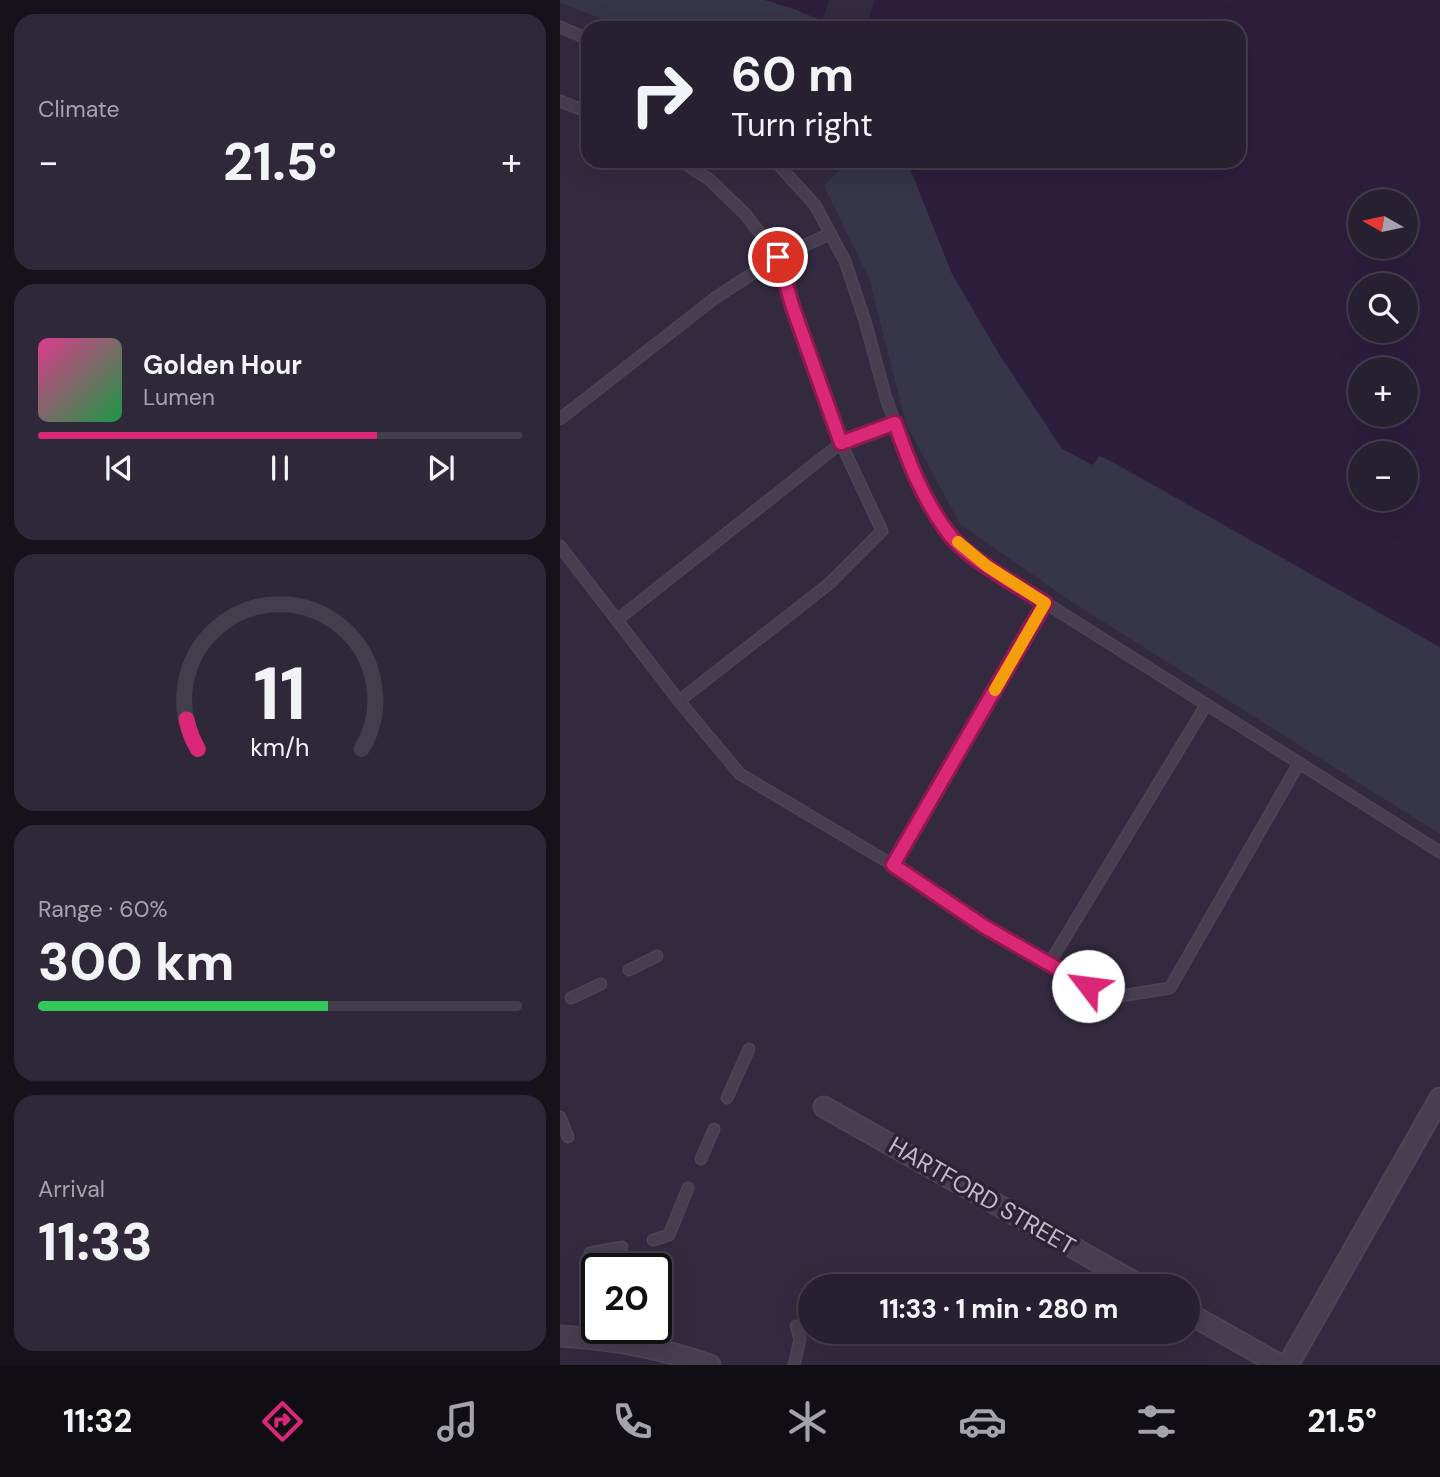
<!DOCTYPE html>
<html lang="en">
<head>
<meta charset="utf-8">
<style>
  body { margin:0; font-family:"DM Sans",sans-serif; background:#2f2838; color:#f1f3f6; height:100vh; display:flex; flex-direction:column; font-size:26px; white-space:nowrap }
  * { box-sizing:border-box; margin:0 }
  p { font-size:23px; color:#a4a3ab }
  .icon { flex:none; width:38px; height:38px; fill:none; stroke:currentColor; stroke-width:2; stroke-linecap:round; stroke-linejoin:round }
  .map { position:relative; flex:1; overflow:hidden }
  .drawer { display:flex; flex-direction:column; gap:14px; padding:14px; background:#15121a; width:560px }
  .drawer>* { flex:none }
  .hud { position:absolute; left:21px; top:21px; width:665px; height:147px; border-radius:21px; box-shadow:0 7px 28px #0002,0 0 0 2px #433e4c; background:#272030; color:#f1f3f6; overflow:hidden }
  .needle { width:46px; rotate:279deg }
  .buttons { position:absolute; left:788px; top:189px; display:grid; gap:14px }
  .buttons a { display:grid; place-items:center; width:70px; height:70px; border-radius:50%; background:#272030; box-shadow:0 7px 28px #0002,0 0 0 2px #433e4c; font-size:35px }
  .speed { position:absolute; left:21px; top:1253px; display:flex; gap:14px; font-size:35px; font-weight:700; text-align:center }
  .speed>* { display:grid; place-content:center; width:91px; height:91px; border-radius:50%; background:#272030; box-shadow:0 7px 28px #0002,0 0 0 2px #433e4c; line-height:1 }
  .speed .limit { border:4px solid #111; border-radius:10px; background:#fff; color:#111 }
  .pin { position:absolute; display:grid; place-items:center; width:60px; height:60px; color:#fff; margin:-30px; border:4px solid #fff; border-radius:50%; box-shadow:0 2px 7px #0007 }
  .me { position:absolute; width:77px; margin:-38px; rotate:300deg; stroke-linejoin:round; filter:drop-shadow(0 0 5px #0008) }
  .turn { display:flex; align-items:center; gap:24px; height:147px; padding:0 35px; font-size:32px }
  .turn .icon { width:91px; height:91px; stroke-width:2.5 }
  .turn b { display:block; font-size:49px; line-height:60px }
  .big { font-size:52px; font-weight:800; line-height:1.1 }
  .drawer .tile { flex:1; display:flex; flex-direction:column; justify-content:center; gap:10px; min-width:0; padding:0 24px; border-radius:21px; background:#2f2838 }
  .drawer .dial { align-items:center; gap:0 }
  .dial svg { height:182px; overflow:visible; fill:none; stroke:#433e4c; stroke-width:7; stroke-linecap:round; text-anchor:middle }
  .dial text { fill:#f1f3f6; stroke:none }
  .song { display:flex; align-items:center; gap:21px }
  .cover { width:84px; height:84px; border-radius:10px; background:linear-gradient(135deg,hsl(330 70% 55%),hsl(140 70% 35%)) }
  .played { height:7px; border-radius:4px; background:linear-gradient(90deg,#db2777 70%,#433e4c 70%) }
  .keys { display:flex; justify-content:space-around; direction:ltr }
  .heat { display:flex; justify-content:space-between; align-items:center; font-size:38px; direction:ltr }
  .charge { height:10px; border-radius:5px; background:linear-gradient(90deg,#34c759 60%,#433e4c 0) }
  .trip { position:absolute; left:238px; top:1274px; width:402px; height:70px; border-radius:35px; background:#272030; box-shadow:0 7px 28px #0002,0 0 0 2px #433e4c; font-weight:800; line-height:70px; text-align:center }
  .dock { display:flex; height:112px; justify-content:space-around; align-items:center; background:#100d13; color:#a4a3ab }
  .dock .icon { width:49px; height:49px }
  .dock .selected { color:#db2777 }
  .dock b { font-size:32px; color:#f1f3f6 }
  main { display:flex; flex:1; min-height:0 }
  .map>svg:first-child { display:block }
  .green { fill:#363549 }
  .water { fill:#2d1e3d; fill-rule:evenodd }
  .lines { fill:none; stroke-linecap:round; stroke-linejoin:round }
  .lane-casing { stroke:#4d4556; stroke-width:13 }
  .street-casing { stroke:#4d4556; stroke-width:23 }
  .lane { stroke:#473e50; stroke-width:10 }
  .street { stroke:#473e50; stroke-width:19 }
  .route-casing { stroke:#8e194d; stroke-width:18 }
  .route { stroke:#db2777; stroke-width:12 }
  .slow { stroke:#f59e0b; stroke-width:12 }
  .labels { text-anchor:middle; stroke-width:7; stroke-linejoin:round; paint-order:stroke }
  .street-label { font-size:24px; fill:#c3bbca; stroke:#2c2335 }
</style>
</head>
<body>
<main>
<section class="drawer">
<div class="tile"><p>Climate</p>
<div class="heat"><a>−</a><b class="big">21.5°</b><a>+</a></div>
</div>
<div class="tile">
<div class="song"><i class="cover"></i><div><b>Golden Hour</b><p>Lumen</p></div></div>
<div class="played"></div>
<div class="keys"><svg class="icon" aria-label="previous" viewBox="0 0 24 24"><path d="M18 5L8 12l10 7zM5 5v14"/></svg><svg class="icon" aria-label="pause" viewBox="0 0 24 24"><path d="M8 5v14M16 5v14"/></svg><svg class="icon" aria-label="next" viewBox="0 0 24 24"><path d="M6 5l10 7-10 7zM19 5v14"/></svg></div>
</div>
<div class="tile dial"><svg viewBox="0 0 100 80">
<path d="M14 69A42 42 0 1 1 86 69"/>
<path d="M14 69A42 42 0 0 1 9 56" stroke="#db2777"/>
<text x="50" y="56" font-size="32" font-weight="700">11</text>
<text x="50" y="72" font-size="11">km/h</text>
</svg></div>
<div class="tile"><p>Range · 60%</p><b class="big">300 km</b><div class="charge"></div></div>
<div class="tile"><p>Arrival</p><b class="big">11:33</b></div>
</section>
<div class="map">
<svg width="880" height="1365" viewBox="0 0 880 1365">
  <rect width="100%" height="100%" fill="#342a40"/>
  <g class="green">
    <path d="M0 0H205L235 9 262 21 259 28H66L0 3Z"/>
    <path d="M289 161H347L539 455 880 647V834L512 602 400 524 346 424 309 278 264 186Z"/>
  </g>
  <g class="water">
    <path d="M205 0H269L262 21 235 9Z"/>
    <path d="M315 0H880V647L550 460 539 456 533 465 502 449 439 354 392 274 347 161H679V28H306ZM800 201H845V247H800ZM800 285H845V331H800ZM800 369H845V415H800ZM800 453H845V499H800Z"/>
  </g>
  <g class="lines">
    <defs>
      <g id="lane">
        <path d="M0 27 28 39"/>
        <path d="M0 101 28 112"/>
        <path d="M215 161 255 205 285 261 305 321 326 398 356 483 390 536 427 566 880 852"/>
        <path d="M0 419 155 298 218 257 186 215 150 180 121 161"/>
        <path d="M0 546 119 701 270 583 322 531 281 443 233 308 218 257 270 234"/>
        <path d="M57 620 281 443 335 423"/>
        <path d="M119 701 180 774 333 865 425 927 548 998 610 988 739 763"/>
        <path d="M333 865 485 603"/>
        <path d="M489 964 646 705"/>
        <path d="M69 970 97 956"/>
        <path d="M11 998 41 984"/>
        <path d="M167 1098 189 1049"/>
        <path d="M0 1117 8 1137"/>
        <path d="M141 1159 154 1129"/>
        <path d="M93 1240 109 1235 128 1188"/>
        <path d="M30 1253 62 1247"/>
        <path d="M234 1365 240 1339 236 1326"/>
      </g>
      <g id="street">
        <path d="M264 1107 581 1286"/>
        <path d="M628 1313 720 1365"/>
        <path d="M0 1336C52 1339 101 1348 150 1365"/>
        <path d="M728 1365 880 1098"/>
      </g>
    </defs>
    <use href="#lane" class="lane-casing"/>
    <use href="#street" class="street-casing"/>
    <use href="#lane" class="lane"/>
    <use href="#street" class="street"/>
  </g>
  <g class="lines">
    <defs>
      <path id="route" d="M218 257 233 308 281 443 335 423C349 463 363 500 389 534 408 559 458 586 485 603L333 865 425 927 528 986"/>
    </defs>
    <use href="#route" class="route-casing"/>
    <use href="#route" class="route"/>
    <path class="slow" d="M398 542 427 566 485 603 435 690"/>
  </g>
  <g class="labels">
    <g class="street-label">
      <text transform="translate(422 1196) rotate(30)" y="8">HARTFORD STREET</text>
    </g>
  </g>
</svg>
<div class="buttons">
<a><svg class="needle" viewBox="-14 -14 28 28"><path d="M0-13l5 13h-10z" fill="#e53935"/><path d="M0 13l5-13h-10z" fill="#a4a3ab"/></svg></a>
<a><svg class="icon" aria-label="search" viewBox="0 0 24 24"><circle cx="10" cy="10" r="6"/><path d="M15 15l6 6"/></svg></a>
<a>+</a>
<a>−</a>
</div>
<div class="speed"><div class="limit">20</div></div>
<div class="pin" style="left:218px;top:257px;background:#d93025"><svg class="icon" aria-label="arrive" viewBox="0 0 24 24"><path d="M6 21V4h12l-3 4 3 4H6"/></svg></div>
<svg class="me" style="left:528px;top:986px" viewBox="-20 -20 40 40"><circle r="19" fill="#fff"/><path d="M0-13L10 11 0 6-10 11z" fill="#db2777"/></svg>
<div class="trip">11:33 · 1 min · 280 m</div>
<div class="hud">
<div class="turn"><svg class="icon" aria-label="right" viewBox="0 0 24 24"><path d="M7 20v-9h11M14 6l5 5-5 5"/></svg><div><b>60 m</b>Turn right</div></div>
</div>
</div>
</main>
<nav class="dock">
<b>11:32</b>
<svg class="icon selected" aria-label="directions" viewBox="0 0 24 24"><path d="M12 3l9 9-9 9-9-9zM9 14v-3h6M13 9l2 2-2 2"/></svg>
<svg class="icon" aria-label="music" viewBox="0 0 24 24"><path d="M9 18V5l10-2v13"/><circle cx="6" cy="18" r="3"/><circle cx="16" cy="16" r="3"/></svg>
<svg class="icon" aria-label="phone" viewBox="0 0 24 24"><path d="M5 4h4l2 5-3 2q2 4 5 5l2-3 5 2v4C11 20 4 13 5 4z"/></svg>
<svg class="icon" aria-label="climate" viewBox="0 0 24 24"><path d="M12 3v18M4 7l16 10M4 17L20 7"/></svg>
<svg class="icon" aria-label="car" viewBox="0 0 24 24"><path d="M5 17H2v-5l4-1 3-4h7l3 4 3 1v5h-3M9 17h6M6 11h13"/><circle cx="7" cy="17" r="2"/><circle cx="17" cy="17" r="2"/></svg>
<svg class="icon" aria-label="filters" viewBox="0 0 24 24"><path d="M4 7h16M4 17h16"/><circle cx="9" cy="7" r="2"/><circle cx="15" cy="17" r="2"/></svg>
<b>21.5°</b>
</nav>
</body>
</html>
